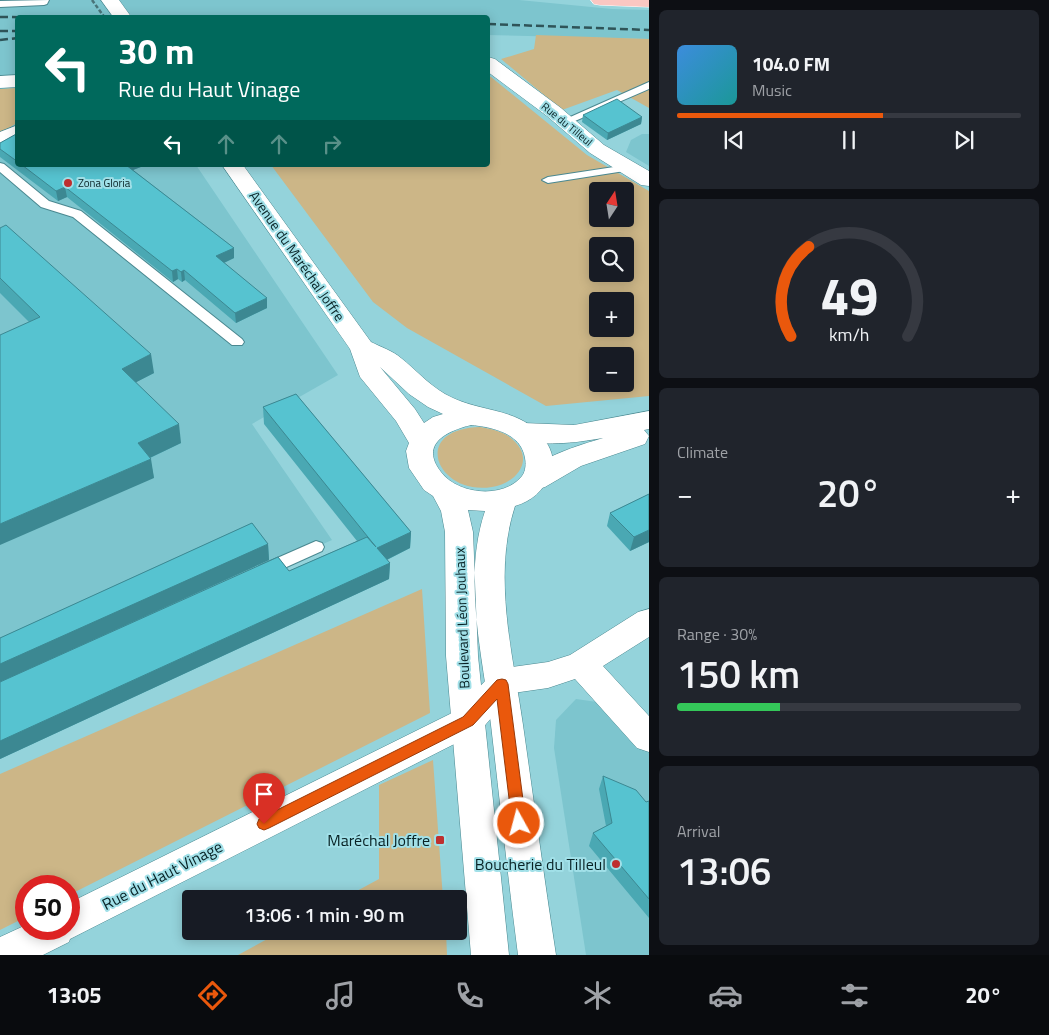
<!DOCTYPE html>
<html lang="en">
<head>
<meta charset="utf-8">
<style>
  body { margin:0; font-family:"Titillium Web",sans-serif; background:#20242c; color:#f1f3f6; height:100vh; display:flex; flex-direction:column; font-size:19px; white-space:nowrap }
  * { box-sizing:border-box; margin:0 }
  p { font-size:16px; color:#9ea1a6 }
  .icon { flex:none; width:28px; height:28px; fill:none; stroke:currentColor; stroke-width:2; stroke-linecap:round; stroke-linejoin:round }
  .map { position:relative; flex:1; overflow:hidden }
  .details { display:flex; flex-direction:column; gap:10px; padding:10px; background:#0d0f14; width:400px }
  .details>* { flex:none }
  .banner { position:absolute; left:15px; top:15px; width:475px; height:152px; border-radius:5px; box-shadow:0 2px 12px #0003; background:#00695c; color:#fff; overflow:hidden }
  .needle { width:32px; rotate:12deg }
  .tools { position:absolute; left:589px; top:182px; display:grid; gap:10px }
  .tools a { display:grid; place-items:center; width:45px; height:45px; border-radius:5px; background:#171b24; box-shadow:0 2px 12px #0003; font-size:25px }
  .speed { position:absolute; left:15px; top:875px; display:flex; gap:10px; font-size:25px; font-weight:700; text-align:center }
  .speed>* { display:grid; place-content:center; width:65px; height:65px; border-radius:50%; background:#171b24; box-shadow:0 2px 12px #0003; line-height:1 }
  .speed .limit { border:8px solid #d22; background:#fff; color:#111 }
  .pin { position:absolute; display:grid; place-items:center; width:42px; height:42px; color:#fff; margin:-51px -21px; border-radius:50% 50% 50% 0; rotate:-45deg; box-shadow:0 0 5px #0007 }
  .pin .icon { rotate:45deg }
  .me { position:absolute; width:55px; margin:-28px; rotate:353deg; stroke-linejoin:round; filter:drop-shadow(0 0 4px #0008) }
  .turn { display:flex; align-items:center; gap:18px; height:105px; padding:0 20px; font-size:22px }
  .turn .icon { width:65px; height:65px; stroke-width:2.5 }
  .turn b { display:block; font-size:35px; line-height:42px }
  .lanes { display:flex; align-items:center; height:48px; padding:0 20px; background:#0003; justify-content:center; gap:25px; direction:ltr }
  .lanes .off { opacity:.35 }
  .big { font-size:38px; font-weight:600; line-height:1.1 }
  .details .widget { flex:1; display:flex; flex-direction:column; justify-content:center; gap:8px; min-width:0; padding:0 18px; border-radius:8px; background:#20242c }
  .details .dial { align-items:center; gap:0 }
  .dial svg { height:130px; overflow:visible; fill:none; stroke:#363941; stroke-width:7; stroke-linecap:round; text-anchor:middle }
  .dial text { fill:#f1f3f6; stroke:none }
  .song { display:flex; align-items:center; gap:15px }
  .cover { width:60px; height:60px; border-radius:8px; background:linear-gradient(135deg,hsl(210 70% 55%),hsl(180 70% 35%)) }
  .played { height:5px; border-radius:2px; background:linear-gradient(90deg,#ea580c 60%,#363941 60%) }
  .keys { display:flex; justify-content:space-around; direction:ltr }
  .heat { display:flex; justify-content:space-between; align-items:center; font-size:28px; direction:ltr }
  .charge { height:8px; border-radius:4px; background:linear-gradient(90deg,#34c759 30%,#363941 0) }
  .trip { position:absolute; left:182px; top:890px; width:285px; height:50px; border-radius:5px; background:#171b24; box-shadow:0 2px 12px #0003; font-weight:600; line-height:50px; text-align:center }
  .dock { display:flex; height:80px; justify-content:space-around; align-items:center; background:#090b0e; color:#9ea1a6 }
  .dock .icon { width:35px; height:35px }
  .dock .selected { color:#ea580c }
  .dock b { font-size:22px; color:#f1f3f6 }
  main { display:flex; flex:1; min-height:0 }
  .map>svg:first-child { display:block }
  .built { fill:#7dc5ce }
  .green { fill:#ccb687; fill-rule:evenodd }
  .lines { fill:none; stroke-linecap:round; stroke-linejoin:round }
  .lane-casing { stroke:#4a8890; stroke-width:2 }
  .street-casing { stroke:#4a8890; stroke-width:1 }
  .secondary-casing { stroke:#4a8890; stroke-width:1 }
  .primary-casing { stroke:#fff; stroke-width:1 }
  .lane { fill:#fff; fill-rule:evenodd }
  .street { fill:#fff; fill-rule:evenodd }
  .secondary { fill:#fff; fill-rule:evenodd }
  .primary { fill:#fac7c2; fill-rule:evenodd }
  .rail { stroke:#2f5458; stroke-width:2.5; stroke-dasharray:8 4; stroke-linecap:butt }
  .path-bridge { stroke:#497479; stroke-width:2.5; stroke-dasharray:4 2; stroke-linecap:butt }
  .wall { fill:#4aa8b3 }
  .shaded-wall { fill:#3c8892 }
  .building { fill:#56c3d0; stroke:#3c8892 }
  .route { fill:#ea580c; stroke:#983908 }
  .poi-dot { fill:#be2f2f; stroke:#a1e0e8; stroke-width:2 }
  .labels { text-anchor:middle; stroke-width:4; stroke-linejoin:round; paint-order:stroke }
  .far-street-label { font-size:11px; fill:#082225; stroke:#a1e0e8 }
  .far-poi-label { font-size:11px; fill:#082225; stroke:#a1e0e8; text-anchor:start }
  .street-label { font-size:14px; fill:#082225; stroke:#a1e0e8 }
  .near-poi-label { font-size:16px; fill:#082225; stroke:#a1e0e8; text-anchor:end }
  .near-street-label { font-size:16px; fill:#082225; stroke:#a1e0e8 }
</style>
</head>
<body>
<main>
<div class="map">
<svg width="649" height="955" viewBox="0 0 649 955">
  <rect width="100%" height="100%" fill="#94d3db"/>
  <g class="built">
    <path d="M0 0H519L612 9 649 10V39L488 35V18H18V165H196L338 375 252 424 332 540 0 688Z"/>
    <path d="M642 134H649V166L626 152 631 140Z"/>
    <path d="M576 699 597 702 649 750V955H586L554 748 556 720Z"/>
  </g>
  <g class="green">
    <path d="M536 35 649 39V108L617 90 562 110 501 59 534 49Z"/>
    <path d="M488 76 491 77 587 155 649 191V396L546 406 407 328 373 302 271 165H488ZM598 191H625V219H598ZM598 246H625V274H598ZM598 301H625V329H598ZM598 356H625V384H598Z"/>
    <path d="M17 88V123L0 133V89Z"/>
    <path d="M480 427C491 429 503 431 512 439 536 459 517 483 492 487 437 496 409 429 480 427Z"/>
    <path d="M422 589 430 713 69 895V886H26V917L0 930V774Z"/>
    <path d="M433 760 443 899H342L379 879V785Z"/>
    <path d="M282 931H446L447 955H238Z"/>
  </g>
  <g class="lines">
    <defs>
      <g id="lane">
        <path d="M49 0 47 4 44 5 0 7V1Z"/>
        <path d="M649 82V89L568 124 564 125 559 122Z"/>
        <path d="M0 163 4 164 49 201 81 211 242 339 244 342 242 345H232L73 217 41 207 0 172Z"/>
        <path d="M627 165 631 166 633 168 631 170 548 183 542 180 548 177Z"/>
        <path d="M316 541 322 543 324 547 322 551 271 574 265 576 259 574 257 570 259 566Z"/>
      </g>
      <g id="street">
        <path d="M488 57 495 59 561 108 604 145 649 171V186L641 185 590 153 547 116 488 72Z"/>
        <path d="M18 75V87L0 88V76Z"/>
        <path d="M18 125V139L0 146V132Z"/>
        <path d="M649 411V429L644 430 649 436 645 444 581 466 545 487 535 490 525 487 521 480C534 458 580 445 603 438 574 443 542 447 514 439L510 432 514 425 523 423 574 425Z"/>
        <path d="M649 609V637L603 666 649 716V752L637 748 575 679 548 688 513 693 480 731 70 939 69 942 43 955H0V937L26 925V929H69V903L456 711 491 675 512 667 548 662 570 655 638 612Z"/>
      </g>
      <g id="secondary">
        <path d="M101 0H119L132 18H114Z"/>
        <path d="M222 165H243L371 342C381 347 393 351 401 358 416 370 428 384 445 394 482 415 524 405 548 445 553 454 555 465 550 475 543 491 532 501 515 506 492 577 513 654 523 725 534 802 544 878 556 955H518C508 878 500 802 491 725 483 657 462 579 485 511L468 510 473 532 478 656 509 955H471L446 656 445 532 441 511 433 496 424 490 409 468 406 451 409 443 396 421 360 377 350 349ZM380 367 409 394 428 407 443 414 433 417 424 423 415 409ZM471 425C492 427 521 433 525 458 526 463 526 471 522 476 504 499 458 495 441 472 419 444 447 431 471 425Z"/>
      </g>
      <path id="primary" d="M591 0H649V7L600 5 594 4Z"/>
    </defs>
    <use href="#lane" class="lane-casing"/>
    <use href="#street" class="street-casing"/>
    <use href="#secondary" class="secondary-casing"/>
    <use href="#primary" class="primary-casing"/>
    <use href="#lane" class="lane"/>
    <use href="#street" class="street"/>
    <use href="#secondary" class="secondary"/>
    <use href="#primary" class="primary"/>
    <g class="rail">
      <path d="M0 17 110 18"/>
      <path d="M488 24 649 30"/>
      <path d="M0 31H18"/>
      <path d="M0 40 18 38"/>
    </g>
    <path class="path-bridge" d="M92 0 105 18"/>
  </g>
  <g class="wall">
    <path d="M583 115 642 117 641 124 607 140 582 122Z"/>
    <path d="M18 133V165H146L133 170 234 248V258L224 263 267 308 236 323 185 280 182 282 178 279 173 282 67 197 58 201 0 157V143Z"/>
    <path d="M0 228 154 373 136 382 181 443 150 458 154 478 29 322 0 293Z"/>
    <path d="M296 394 411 532 410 548 387 560 390 563 389 579 0 759V638L252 523 268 544 269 560 105 635 278 557 289 571 357 541 264 424 263 407Z"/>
    <path d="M649 494V542L630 551 607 526 610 513Z"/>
    <path d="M603 776 646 802 649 801V918L589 846 593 833 606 826 599 789Z"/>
  </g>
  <g class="shaded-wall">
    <path d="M642 117 641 124 607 140 608 133Z"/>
    <path d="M124 165H146L125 173Z"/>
    <path d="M65 187 67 197 58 201 56 191Z"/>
    <path d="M234 248V258L217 266 216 256Z"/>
    <path d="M177 269 178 279 173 282 172 271Z"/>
    <path d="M184 270 185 280 182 282 181 272Z"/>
    <path d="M267 298V308L236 323 235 313Z"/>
    <path d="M151 354 154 373 125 388 122 369Z"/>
    <path d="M179 424 181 443 141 462 138 443Z"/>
    <path d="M151 459 154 478 0 545V524Z"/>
    <path d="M649 530V542L630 551 634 537Z"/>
    <path d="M411 532 410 548 376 565 377 548Z"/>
    <path d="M268 544 269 560 0 682V664Z"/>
    <path d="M390 563 389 579 0 759V741Z"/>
  </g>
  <g class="building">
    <path d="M617 99 642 117 608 133 583 115Z"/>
    <path d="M18 133V162L0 149V143Z"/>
    <path d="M22 165H126L234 248 216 256 267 298 235 313 184 270 181 272 177 269 172 271 65 187 56 191Z"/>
    <path d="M6 225 151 354 122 369 179 424 138 443 151 459 0 524V335L40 317 0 278V228Z"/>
    <path d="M296 394 411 532 377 548 390 563 0 741V682L278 557 289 571 367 537 376 547 263 407Z"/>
    <path d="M649 494V530L634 537 610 513Z"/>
    <path d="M252 523 268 544 0 664V638Z"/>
    <path d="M603 776 636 790 646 802 649 801V899L593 833 612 823Z"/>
  </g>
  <path class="route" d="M502 679 506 680 508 684 526 823 524 828 519 830 514 828 512 823 497 699 473 725 269 828 264 830 259 828 257 824 259 819 463 717 497 680Z"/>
  <g class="poi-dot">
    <circle cx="68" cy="183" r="5"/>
    <rect x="435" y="835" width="10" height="10" rx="2.5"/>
    <circle cx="616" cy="864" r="5"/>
  </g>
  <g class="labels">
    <g class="far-street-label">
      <text transform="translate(567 124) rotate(39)" y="4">Rue du Tilleul</text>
    </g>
    <g class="far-poi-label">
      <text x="78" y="187">Zona Gloria</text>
    </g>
    <g class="street-label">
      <text transform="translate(297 256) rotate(55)" y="5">Avenue du Maréchal Joffre</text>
      <text transform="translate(462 618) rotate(-92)" y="5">Boulevard Léon Jouhaux</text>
    </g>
    <g class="near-poi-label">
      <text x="430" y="846">Maréchal Joffre</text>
      <text x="606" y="870">Boucherie du Tilleul</text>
    </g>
    <g class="near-street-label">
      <text transform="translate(162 875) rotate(-27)" y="6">Rue du Haut Vinage</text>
    </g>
  </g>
</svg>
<div class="tools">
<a><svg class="needle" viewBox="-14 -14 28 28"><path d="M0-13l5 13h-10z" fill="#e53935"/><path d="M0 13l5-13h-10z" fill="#9ea1a6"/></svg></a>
<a><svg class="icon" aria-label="search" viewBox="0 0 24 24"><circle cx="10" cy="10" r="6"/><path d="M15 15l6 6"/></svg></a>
<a>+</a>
<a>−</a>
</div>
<div class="speed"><div class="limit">50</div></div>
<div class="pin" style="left:264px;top:824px;background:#d93025"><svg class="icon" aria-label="arrive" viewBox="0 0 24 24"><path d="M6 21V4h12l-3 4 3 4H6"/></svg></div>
<svg class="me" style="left:519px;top:823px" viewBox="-20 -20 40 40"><circle r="17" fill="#ea580c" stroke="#fff" stroke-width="3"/><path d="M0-11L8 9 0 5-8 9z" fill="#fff"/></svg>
<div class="trip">13:06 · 1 min · 90 m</div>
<div class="banner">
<div class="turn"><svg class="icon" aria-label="left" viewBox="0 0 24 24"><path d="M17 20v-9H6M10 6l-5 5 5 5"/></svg><div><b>30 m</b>Rue du Haut Vinage</div></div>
<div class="lanes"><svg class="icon" aria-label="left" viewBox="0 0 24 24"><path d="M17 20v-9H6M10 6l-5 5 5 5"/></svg><svg class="icon off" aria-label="ahead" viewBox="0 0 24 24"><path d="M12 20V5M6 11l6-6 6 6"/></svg><svg class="icon off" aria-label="ahead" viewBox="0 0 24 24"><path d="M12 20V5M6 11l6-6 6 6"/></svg><svg class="icon off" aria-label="right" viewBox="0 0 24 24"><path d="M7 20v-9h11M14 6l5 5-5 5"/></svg></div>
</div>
</div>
<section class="details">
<div class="widget">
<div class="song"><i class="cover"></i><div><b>104.0 FM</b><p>Music</p></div></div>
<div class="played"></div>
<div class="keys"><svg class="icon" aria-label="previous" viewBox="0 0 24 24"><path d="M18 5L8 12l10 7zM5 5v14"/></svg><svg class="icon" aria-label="pause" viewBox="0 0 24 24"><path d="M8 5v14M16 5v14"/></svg><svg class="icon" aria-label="next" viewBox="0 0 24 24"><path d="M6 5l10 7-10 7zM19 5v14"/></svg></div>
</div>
<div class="widget dial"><svg viewBox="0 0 100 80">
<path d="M14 69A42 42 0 1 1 86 69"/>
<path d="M14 69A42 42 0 0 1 25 14" stroke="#ea580c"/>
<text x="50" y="56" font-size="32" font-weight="700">49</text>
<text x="50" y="72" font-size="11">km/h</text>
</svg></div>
<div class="widget"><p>Climate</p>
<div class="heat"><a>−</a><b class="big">20°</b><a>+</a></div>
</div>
<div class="widget"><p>Range · 30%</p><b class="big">150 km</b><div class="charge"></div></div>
<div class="widget"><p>Arrival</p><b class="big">13:06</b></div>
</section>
</main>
<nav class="dock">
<b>13:05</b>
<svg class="icon selected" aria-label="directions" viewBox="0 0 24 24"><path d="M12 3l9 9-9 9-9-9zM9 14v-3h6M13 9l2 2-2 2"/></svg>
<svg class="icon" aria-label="music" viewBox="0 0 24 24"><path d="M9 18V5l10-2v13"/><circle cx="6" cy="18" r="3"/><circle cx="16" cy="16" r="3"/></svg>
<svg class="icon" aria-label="phone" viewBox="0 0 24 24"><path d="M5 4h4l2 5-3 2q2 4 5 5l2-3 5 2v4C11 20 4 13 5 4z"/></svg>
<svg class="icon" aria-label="climate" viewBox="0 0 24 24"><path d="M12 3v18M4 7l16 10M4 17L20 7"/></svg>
<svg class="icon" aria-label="car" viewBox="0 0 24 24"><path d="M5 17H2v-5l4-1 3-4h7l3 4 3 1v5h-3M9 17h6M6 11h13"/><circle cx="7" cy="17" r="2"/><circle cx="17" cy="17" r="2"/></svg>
<svg class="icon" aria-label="filters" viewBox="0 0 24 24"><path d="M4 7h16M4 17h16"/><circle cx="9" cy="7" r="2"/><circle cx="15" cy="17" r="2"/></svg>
<b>20°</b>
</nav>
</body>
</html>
